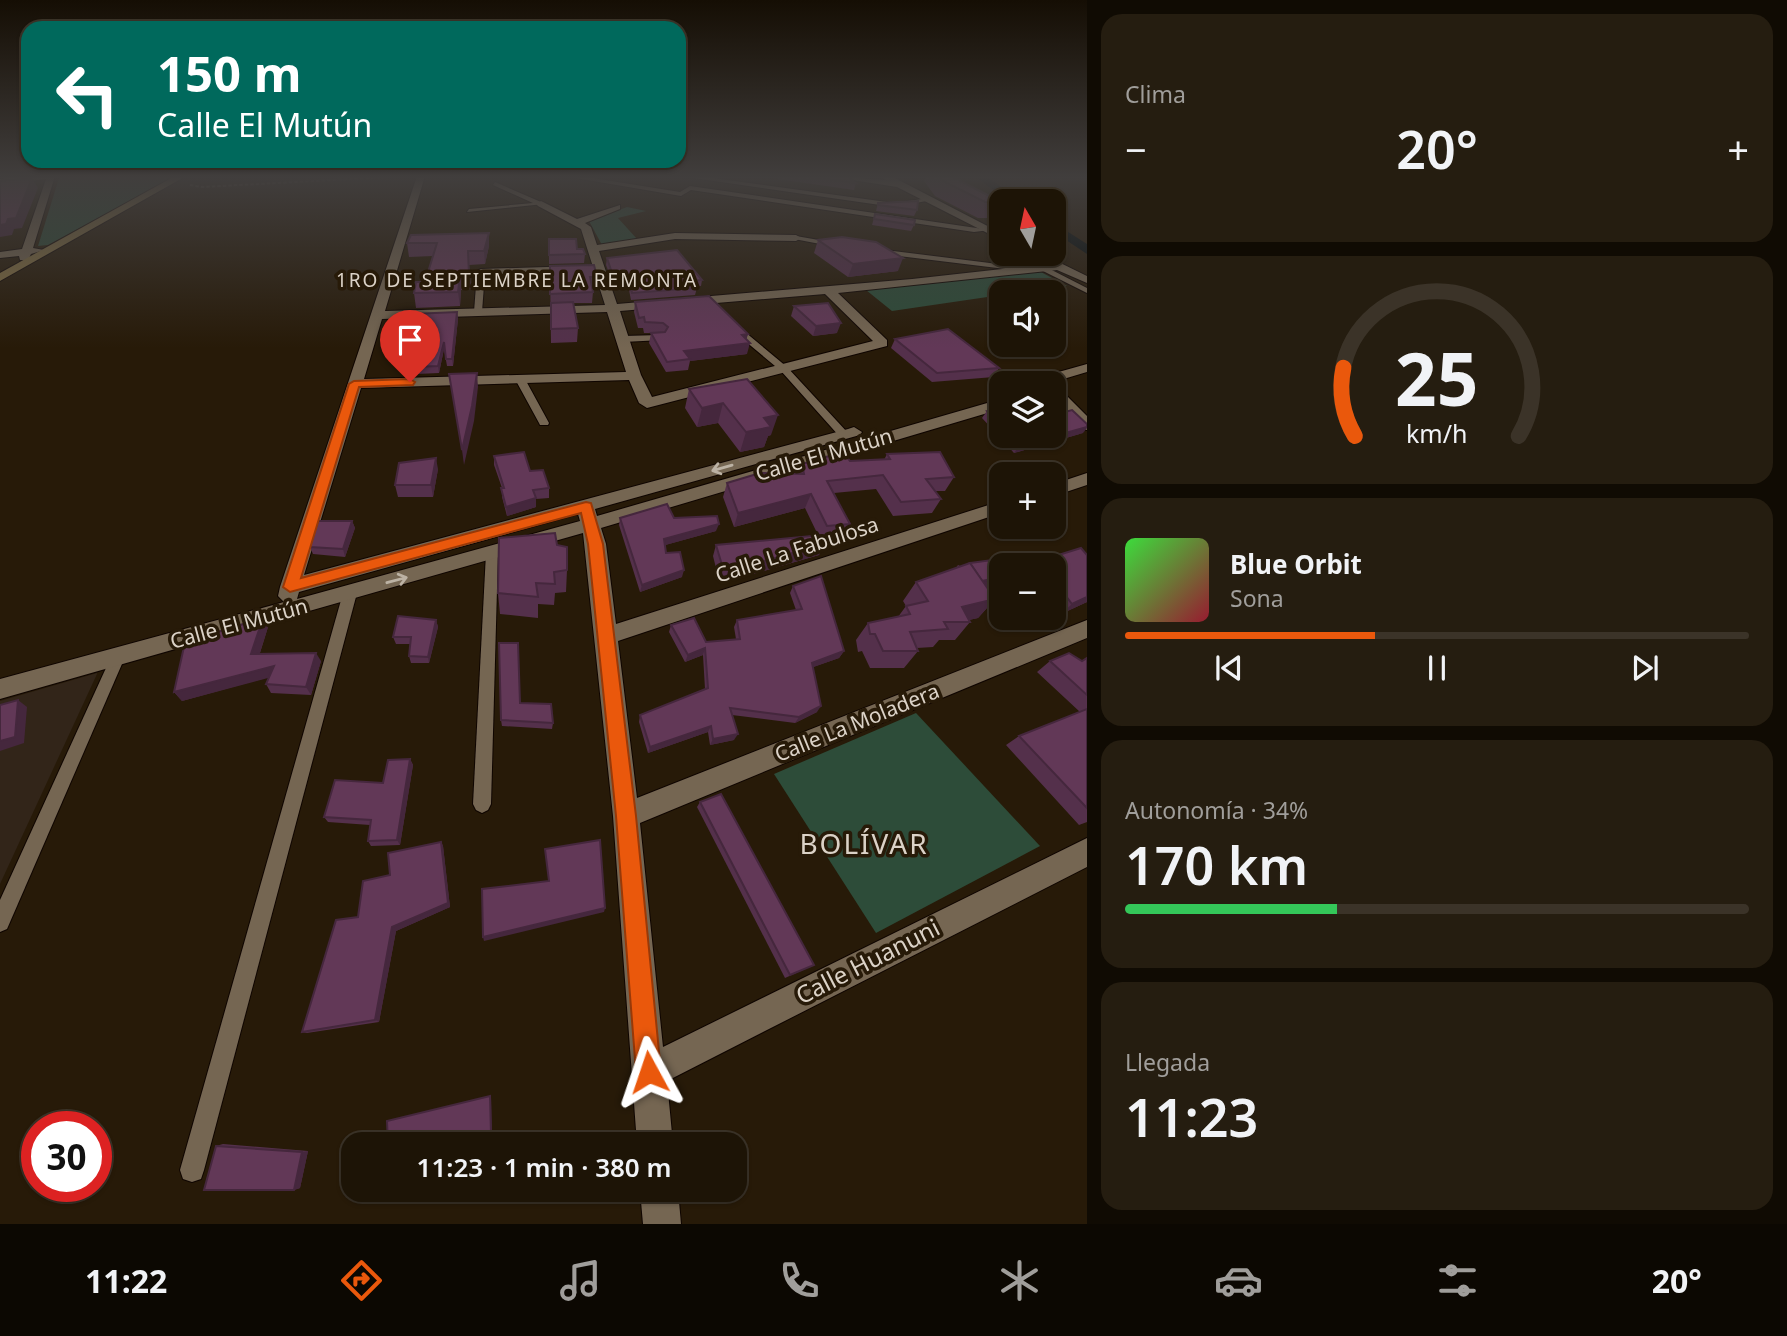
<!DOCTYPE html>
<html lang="es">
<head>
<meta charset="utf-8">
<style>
  body { margin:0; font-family:"Noto Sans",sans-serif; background:#251d10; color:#f1f3f6; height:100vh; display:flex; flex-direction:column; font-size:26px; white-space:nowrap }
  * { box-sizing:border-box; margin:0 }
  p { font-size:23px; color:#a09e9b }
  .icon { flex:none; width:38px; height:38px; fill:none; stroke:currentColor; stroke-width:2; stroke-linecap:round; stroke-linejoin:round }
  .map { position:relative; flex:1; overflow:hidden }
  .drawer { display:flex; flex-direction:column; gap:14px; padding:14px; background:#100b03; width:700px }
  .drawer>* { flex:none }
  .guide { position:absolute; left:21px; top:21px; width:665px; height:147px; border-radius:21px; box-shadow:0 2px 5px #0004,0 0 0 2px #3b3328; background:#00695c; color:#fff; overflow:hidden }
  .needle { width:46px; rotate:351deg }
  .fabs { position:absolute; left:989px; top:189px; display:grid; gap:14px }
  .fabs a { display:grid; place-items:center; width:77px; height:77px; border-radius:14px; background:#1d1406; box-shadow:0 2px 5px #0004,0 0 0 2px #3b3328; font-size:35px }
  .speed { position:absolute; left:21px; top:1111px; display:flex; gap:14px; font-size:35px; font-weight:700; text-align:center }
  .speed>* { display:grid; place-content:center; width:91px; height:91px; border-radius:50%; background:#1d1406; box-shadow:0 2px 5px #0004,0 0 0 2px #3b3328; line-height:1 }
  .speed .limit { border:10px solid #d22; background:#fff; color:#111 }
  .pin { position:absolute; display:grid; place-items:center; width:60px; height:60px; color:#fff; margin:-72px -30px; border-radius:50% 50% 50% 0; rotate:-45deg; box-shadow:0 0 7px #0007 }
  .pin .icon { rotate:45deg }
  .me { position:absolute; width:77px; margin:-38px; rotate:355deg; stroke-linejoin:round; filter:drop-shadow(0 0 5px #0008) }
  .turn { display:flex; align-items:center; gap:24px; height:147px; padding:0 21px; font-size:32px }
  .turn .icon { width:91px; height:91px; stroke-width:2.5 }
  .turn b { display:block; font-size:49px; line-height:60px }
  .big { font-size:52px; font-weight:600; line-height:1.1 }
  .drawer .card { flex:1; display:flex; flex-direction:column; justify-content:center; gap:10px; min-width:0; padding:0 24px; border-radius:21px; background:#251d10 }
  .drawer .dial { align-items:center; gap:0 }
  .dial svg { height:182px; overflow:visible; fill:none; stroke:#3b3328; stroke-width:7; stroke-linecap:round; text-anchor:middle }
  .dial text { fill:#f1f3f6; stroke:none }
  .song { display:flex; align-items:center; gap:21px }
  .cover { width:84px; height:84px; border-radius:10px; background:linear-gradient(135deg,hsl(120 70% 55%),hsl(350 70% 35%)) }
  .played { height:7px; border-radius:4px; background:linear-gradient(90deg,#ea580c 40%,#3b3328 40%) }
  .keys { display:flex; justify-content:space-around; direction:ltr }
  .heat { display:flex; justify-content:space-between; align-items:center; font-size:38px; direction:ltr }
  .charge { height:10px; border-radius:5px; background:linear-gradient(90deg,#34c759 34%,#3b3328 0) }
  .trip { position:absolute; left:341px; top:1132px; width:406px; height:70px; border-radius:21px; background:#1d1406; box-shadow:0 2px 5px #0004,0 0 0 2px #3b3328; font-weight:600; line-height:70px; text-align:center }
  .menu { display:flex; height:112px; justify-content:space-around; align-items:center; background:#0c0802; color:#a09e9b }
  .menu .icon { width:49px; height:49px }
  .menu .current { color:#ea580c }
  .menu b { font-size:32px; color:#f1f3f6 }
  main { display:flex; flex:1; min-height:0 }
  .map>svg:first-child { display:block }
  .education { fill:#322519 }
  .green { fill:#2d4c39 }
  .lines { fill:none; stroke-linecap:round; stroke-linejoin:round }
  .canal { fill:#00090b; fill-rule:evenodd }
  .lane-casing { stroke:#0f0500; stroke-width:2 }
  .street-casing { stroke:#0f0500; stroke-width:2 }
  .secondary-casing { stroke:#0f0500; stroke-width:2 }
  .path { stroke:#605445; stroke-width:2; stroke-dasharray:3.5 2; stroke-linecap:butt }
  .lane { fill:#756652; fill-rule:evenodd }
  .street { fill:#756652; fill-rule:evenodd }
  .secondary { fill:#826e42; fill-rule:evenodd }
  .wall { fill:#54304b }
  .shaded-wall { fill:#45273d }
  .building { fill:#623857; stroke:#45273d; stroke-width:2 }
  .oneway { stroke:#bcb2a4 }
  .route { fill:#ea580c; stroke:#983908; stroke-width:2 }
  .labels { text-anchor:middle; stroke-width:7; stroke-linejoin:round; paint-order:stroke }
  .far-neighbourhood-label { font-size:19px; letter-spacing:2px; fill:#dbd2c7; stroke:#271a08 }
  .street-label { font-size:21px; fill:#dbd2c7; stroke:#271a08 }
  .near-street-label { font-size:24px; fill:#dbd2c7; stroke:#271a08 }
  .near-neighbourhood-label { font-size:28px; letter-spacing:2px; fill:#dbd2c7; stroke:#271a08 }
</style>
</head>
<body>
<main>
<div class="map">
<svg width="1087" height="1224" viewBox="0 0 1087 1224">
  <rect width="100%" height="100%" fill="#271a08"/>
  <path class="education" d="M97 673V674L0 884V701Z"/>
  <g class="green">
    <path d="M74 176H175L48 245 38 246 59 178Z"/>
    <path d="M627 207 646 211 618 218 637 239 602 245 589 221Z"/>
    <path d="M1039 271 1067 286 1001 292V295L892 311 866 290Z"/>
    <path d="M536 273 537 288 486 289 487 274Z"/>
    <path d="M916 713 1040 846 876 933 774 774Z"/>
  </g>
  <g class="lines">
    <g class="canal">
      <path d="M974 176H986L1021 201H1009Z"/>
      <path d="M1054 223 1087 244V254L1054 232Z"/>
    </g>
    <defs>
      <g id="lane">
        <path d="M564 176H580L680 192 690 186 990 230 974 232 691 190 681 196Z"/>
        <path d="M680 176H698L894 203 929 198 932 200 894 207Z"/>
        <path d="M495 182 541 202 544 204 467 212 469 209 533 203 493 185Z"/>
        <path d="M796 236 836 243 840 245 836 247 794 239Z"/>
        <path d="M877 249 1031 268 1035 270 1031 272 874 253Z"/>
        <path d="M1044 266 1087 288V293L1041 270 1040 268Z"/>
        <path d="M481 270 485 272 482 312 478 315 474 312 477 272Z"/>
        <path d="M733 327H739L787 367 848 433V437H840L781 371 733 331Z"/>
        <path d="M660 335 664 338 663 340 623 342 619 339 623 336Z"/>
        <path d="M517 377 525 379 549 423 548 425H540L539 423 515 379Z"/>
        <path d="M492 548 498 553 491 804 488 810 482 813 476 810 473 804 486 553Z"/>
        <path d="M350 588 357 593 204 1170 201 1179 192 1182 183 1179 180 1170 343 593Z"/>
        <path d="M118 651 123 653 125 657 7 929 0 932V900L111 657 113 653Z"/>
      </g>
      <g id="street">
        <path d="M26 176H55L33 248 44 250 31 254 28 260H20L19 256 0 258V252L22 249 46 179 0 185V179Z"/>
        <path d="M417 176H425L385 311 605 305 581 229 538 206 536 204 541 201 577 219 620 205V209L585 223 591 227 597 245 675 233 796 235 801 238 796 241 675 239 599 251 617 304 912 279 1046 264 1029 254H1042L1087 276V283L1057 270 838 293 887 340V346L647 408 639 403 629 380 361 388 304 575 848 429 854 427 862 432 860 435 595 509 597 516 1001 399V409L601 528 606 544 616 624 1001 501V513L618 641 637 798 1087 620V638L640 823 663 1047 1087 838V867L667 1081 673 1144H637L613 816 583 533 0 699V679L284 602 278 596 280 587ZM825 294 873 341 652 397 641 375 620 311ZM607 312 626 372 364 379 382 319ZM578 514 580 521 297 599 299 592Z"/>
        <path d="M827 176 885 180 880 176H891L1001 233V240L897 187Z"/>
        <path d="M578 266 582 267V271L481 275 475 272 481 269Z"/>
        <path d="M1087 364V372L1050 383H1028L1030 380Z"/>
        <path d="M1054 387 1059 388 1087 416V430L1081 428 1054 399Z"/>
        <path d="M1087 473V485L1054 496V484Z"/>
        <path d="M640 1190H678L681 1224H643Z"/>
      </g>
      <path id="secondary" d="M175 176H186L0 281V273Z"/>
    </defs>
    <use href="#lane" class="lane-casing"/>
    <use href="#street" class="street-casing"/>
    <use href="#secondary" class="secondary-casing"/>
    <path class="path" d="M190 185 202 187 408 176"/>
    <use href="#lane" class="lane"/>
    <use href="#street" class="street"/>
    <use href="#secondary" class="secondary"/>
  </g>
  <g class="wall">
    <path d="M778 176H847L856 183 854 190 777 179Z"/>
    <path d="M926 176H951L1001 201V203L993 218H978L935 196 924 181Z"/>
    <path d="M878 203 917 210 914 216 876 211Z"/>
    <path d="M875 214 914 225 911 231 872 225Z"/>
    <path d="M411 235 489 246 485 264 469 265 471 289 461 290 460 306 416 308 414 293 425 282 433 256 409 257 407 243Z"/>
    <path d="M549 239 577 249 585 254 584 263 549 264Z"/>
    <path d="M818 240 898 271 848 277 814 253Z"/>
    <path d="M607 258 702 280 701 286 695 287 697 288 695 295 631 300 628 285 614 286 606 265Z"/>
    <path d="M550 266 597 277V287H592L593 292 592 303H573L578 328 577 342 551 343Z"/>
    <path d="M635 302 748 334 746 339 747 354 690 361 688 370 666 372 649 343 651 333H652H644L643 328H638L634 312Z"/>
    <path d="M794 306 837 333 813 336 791 316Z"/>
    <path d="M457 312 458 319 453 366H447L444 349 439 373 417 374 416 367 421 346H408L407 339Z"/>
    <path d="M895 339 999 368 994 377 932 382 891 348Z"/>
    <path d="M747 379 771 435 768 436 764 447 740 452 718 423 697 427 685 408 689 389Z"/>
    <path d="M1001 408V436H1054L1083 433 1014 453 982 418 987 411Z"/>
    <path d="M887 454 954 477 945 491H935L941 499 932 513 893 516 876 489 834 493 850 524 843 538 823 540 824 544 819 555 750 575 718 576 713 556 716 545 818 535 805 508 734 527 723 497 727 483 798 474 802 464 884 460Z"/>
    <path d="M494 456 530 471 549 488V498L536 499V507L507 516 502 497V488L494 465Z"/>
    <path d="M438 469 433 497H398L395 485Z"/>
    <path d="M620 518H674L716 531 665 545 666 553 682 577 640 592 619 525Z"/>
    <path d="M352 521 355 528 345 557 313 554 310 547Z"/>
    <path d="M557 545 567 570 566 592 555 593 554 605 538 604V618L500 614 498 593Z"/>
    <path d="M1081 548 1087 555V602L1061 614 1054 604V565H1035L1039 561Z"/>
    <path d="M958 565 995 584 986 586 995 599 978 618 969 620 970 622 955 640H939L933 647 917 648 918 651 904 668H870L862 651 858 652 856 640 868 623 898 617 906 606 903 601 916 582 956 568Z"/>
    <path d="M793 586 844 651 839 658 813 667 817 712 795 723 732 715 734 740 710 745 708 732 648 753 639 722 640 715 705 689 703 655 685 662 669 632 671 625 706 642 736 639 734 627 737 620 796 610 790 593Z"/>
    <path d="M436 620 438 627 429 663H411L409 656 410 644H396L393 637Z"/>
    <path d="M268 627 260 653 321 661 311 695 271 693 266 684 269 677 182 701 174 692Z"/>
    <path d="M1087 658V822L1079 825 1006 745 1019 736 1080 712 1037 672 1050 661H1082Z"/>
    <path d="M520 703 553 723 552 729 502 726 501 720Z"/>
    <path d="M410 759 413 765 400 845 371 846 368 841 370 825 328 822 324 817 383 783Z"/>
    <path d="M700 802 814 965 785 978 697 807Z"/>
    <path d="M441 842 443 846 450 907 396 931 379 1022 307 1033 302 1032 358 917 390 875Z"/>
    <path d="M223 1144 308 1151 300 1188 294 1190 216 1146Z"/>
  </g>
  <g class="shaded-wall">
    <path d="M32 178 38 188 22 228 14 229 12 235 0 237V225L8 219Z"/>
    <path d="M489 233V246L485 264 484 251Z"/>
    <path d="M903 258 898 271 848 277 853 264Z"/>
    <path d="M460 276 461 290 460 306 458 292Z"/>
    <path d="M457 312 458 319 453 366 452 359Z"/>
    <path d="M841 323 837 333 813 336 816 326Z"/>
    <path d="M748 334 745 344 750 343 747 354 690 361 684 351Z"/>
    <path d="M444 342V349L439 373 438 366Z"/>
    <path d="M477 373 478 387 474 421 464 465 462 450Z"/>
    <path d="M723 403 718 423 697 427 702 408Z"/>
    <path d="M778 415 771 435 768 436 764 447 740 452 746 432 764 418Z"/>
    <path d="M1087 427V428L1083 433 1014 453 1019 446Z"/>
    <path d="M436 458 438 469 433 497 431 485Z"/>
    <path d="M811 494 805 508 734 527 738 513Z"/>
    <path d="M536 498V507L507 516 506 507Z"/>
    <path d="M352 521 355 528 345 557 343 549Z"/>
    <path d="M719 524 716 531 662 546 664 539Z"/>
    <path d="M824 544 819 555 750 575 754 564Z"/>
    <path d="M684 570 682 577 640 592 642 585Z"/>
    <path d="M1001 577 995 584 961 591 967 584Z"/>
    <path d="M1087 597V602L1061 614 1072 604Z"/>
    <path d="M995 599 978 618 959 622 962 607Z"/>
    <path d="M263 618 268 627 257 662 251 654Z"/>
    <path d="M436 620 438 627 429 663 428 657Z"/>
    <path d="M705 648 703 655 685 662 688 655Z"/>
    <path d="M844 651 839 658 808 669 812 663Z"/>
    <path d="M316 653 321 661 311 695 306 687Z"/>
    <path d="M274 666 279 675 182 701 174 692Z"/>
    <path d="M18 700 27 707 24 743 0 751V741Z"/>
    <path d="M821 706 817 712 795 723 799 717Z"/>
    <path d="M711 726 708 732 648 753 650 747Z"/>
    <path d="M738 734 734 740 710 745 713 739Z"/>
    <path d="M410 759 413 765 400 845 397 840Z"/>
    <path d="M441 842 443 846 450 907 396 931 379 1022 375 1020 392 927Z"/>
    <path d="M605 908 604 912 484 941 483 937Z"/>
    <path d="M490 1096H491L492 1134H491Z"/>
    <path d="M308 1151 300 1188 294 1190 302 1152Z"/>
  </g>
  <g class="building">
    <path d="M803 176H847L856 183Z"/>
    <path d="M938 176H951L1001 202H985L941 180Z"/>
    <path d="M32 178 16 218 8 219 6 224 0 225V181Z"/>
    <path d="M918 201 917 210 878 205V203Z"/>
    <path d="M875 214 915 220 914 225 874 219Z"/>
    <path d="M489 233 484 251H468L469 275 460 276 458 292 414 293 416 282H425L437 243H407L411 235Z"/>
    <path d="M842 237 876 242 903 258 853 264 818 240Z"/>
    <path d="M549 239H576L577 249H583L585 254 549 255Z"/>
    <path d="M677 250 702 280 689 281 697 288 632 293 629 279H614L607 258Z"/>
    <path d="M594 265 597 277H590L593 292 550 294V266Z"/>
    <path d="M709 296 748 334 742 335 750 343 684 351 690 359 667 362 651 333 665 332 668 327 663 323 645 322 644 317 639 318 635 302Z"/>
    <path d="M573 302 578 328 551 329V303Z"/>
    <path d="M828 303 841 323 816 326 794 306Z"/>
    <path d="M457 312 452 359H446L444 342 438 366 416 367 423 339H407L412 314Z"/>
    <path d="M948 329 999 368 937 373 895 339Z"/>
    <path d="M477 373 472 406 462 450 449 374Z"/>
    <path d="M747 379 778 415 764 418 771 427 746 432 723 403 702 408 689 389Z"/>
    <path d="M1001 408V426L987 411Z"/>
    <path d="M1072 410 1087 424V427L1019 446 1010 436H1054V415Z"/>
    <path d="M524 452 530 471 543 470 549 488 533 490 536 498 506 507 501 488H504L494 456Z"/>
    <path d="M843 452 850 461 890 459 887 454 940 452 954 477 926 479 941 499 901 502 883 475 827 481 850 524 827 526 811 494 738 513 727 483 760 473 804 474 802 464Z"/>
    <path d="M436 458 431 485H395L399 463Z"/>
    <path d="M667 504 674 518 717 516 719 524 664 539 666 553 680 552 684 570 642 585 620 518Z"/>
    <path d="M318 521H352L343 549 310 547Z"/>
    <path d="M555 533 557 545 567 547V570L554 572 555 584 536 583 538 597 498 593 499 538Z"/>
    <path d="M822 535 824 544 754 564 722 565 716 545Z"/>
    <path d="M1081 548 1087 555V597L1072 604 1054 580V565H1042L1039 561Z"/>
    <path d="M992 560 1001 577 982 581 970 563Z"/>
    <path d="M970 563 995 599 962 607 970 622H944L948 629 910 632 918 651H883L875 634H870L868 623 910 614 906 606 928 601 916 582Z"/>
    <path d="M821 576 844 651 812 663 821 706 799 717 730 708 738 734 713 739 711 726 650 747 640 715 708 688 705 648 688 655 671 625 694 618 706 642 740 639 737 620 802 609 793 586Z"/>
    <path d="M398 616 436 620 428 657 409 656 411 637H393Z"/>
    <path d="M263 618 251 654 316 653 306 687 266 684 274 666 174 692 185 642Z"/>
    <path d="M499 643H518L520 703 551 704 553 723 501 720Z"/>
    <path d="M1069 653 1082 661 1087 658V695L1050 661Z"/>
    <path d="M18 700 15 737 0 741V705Z"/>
    <path d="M1087 709V808L1019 736Z"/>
    <path d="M410 759 397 840 368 841 371 820 324 817 335 780 383 783 388 760Z"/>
    <path d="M721 794 814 965 790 975 700 802Z"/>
    <path d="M600 840 605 908 483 937 482 889 549 881 545 849Z"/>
    <path d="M441 842 448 903 392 927 375 1020 302 1032 336 920 358 917 363 881 390 875 388 853Z"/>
    <path d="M490 1096 491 1134 457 1144H388L387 1121Z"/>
    <path d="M216 1146 302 1152 294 1190H204Z"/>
  </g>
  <defs><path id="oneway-shaft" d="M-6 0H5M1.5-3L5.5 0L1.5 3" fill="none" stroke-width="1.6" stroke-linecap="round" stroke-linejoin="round" transform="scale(1.75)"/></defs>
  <g class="oneway">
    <use href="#oneway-shaft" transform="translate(722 468) rotate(164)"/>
    <use href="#oneway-shaft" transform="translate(397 580) rotate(-15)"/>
  </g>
  <linearGradient id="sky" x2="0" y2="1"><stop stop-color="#150e04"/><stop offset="0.51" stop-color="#413e3d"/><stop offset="1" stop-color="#413e3d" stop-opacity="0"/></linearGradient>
  <rect width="1087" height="348" fill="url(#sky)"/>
  <path class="route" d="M410 379 415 382 413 385 359 387 301 578 586 502 591 503 603 544 636 816 661 1072 658 1081 649 1085 639 1081 636 1072 616 816 588 544 581 513 290 592 283 587 349 384 354 381Z"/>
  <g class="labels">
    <g class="far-neighbourhood-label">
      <text x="517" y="287">1RO DE SEPTIEMBRE LA REMONTA</text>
    </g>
    <g class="street-label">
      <text transform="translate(824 455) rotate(-16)" y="7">Calle El Mutún</text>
      <text transform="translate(797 550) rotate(-18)" y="7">Calle La Fabulosa</text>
      <text transform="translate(239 624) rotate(-15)" y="7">Calle El Mutún</text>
      <text transform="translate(857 723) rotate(-22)" y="7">Calle La Moladera</text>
    </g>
    <g class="near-street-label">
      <text transform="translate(868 962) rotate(-27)" y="8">Calle Huanuni</text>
    </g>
    <g class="near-neighbourhood-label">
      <text x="864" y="854">BOLÍVAR</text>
    </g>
  </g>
</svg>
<div class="fabs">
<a><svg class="needle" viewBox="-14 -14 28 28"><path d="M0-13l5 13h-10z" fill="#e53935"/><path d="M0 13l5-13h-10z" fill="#a09e9b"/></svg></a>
<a><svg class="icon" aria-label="sound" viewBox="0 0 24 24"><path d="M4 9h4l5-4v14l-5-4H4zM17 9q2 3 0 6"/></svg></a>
<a><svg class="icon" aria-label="layers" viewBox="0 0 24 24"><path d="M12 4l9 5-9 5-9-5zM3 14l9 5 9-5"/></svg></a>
<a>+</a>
<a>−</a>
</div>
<div class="speed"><div class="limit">30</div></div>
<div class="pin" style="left:410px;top:382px;background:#d93025"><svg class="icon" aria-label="arrive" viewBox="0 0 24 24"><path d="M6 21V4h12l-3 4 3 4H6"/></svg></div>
<svg class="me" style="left:649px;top:1072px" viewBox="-20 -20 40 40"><path d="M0-17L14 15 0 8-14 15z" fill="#ea580c" stroke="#fff" stroke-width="4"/></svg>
<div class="trip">11:23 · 1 min · 380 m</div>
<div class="guide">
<div class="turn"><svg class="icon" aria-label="left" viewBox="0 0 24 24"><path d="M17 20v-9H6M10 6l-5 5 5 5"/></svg><div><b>150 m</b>Calle El Mutún</div></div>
</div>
</div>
<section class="drawer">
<div class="card"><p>Clima</p>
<div class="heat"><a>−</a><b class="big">20°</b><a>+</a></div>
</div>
<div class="card dial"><svg viewBox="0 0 100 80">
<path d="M14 69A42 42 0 1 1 86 69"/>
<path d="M14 69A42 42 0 0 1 9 39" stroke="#ea580c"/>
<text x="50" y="56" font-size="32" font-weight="700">25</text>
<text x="50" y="72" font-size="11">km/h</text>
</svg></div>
<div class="card">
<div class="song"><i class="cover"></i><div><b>Blue Orbit</b><p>Sona</p></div></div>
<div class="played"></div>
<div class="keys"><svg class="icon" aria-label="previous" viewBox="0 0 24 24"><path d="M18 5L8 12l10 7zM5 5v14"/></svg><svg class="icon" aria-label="pause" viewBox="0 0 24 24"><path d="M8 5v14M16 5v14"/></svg><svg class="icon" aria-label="next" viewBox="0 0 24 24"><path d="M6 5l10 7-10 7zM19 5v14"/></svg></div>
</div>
<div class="card"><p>Autonomía · 34%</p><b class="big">170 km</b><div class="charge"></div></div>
<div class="card"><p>Llegada</p><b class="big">11:23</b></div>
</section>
</main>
<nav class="menu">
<b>11:22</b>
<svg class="icon current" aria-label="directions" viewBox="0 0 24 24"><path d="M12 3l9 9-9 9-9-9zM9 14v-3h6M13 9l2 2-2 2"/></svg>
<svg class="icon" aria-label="music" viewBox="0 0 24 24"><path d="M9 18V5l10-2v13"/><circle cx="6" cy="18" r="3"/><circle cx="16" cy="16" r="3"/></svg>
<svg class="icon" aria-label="phone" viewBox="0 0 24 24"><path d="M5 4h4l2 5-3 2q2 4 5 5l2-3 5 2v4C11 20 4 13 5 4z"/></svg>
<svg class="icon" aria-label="climate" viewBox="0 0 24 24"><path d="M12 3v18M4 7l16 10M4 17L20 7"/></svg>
<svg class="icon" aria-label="car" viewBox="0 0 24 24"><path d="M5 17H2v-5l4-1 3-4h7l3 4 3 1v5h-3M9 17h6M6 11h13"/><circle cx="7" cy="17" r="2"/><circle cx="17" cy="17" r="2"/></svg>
<svg class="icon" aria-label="filters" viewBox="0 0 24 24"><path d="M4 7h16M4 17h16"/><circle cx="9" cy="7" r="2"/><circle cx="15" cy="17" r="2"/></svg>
<b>20°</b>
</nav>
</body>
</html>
